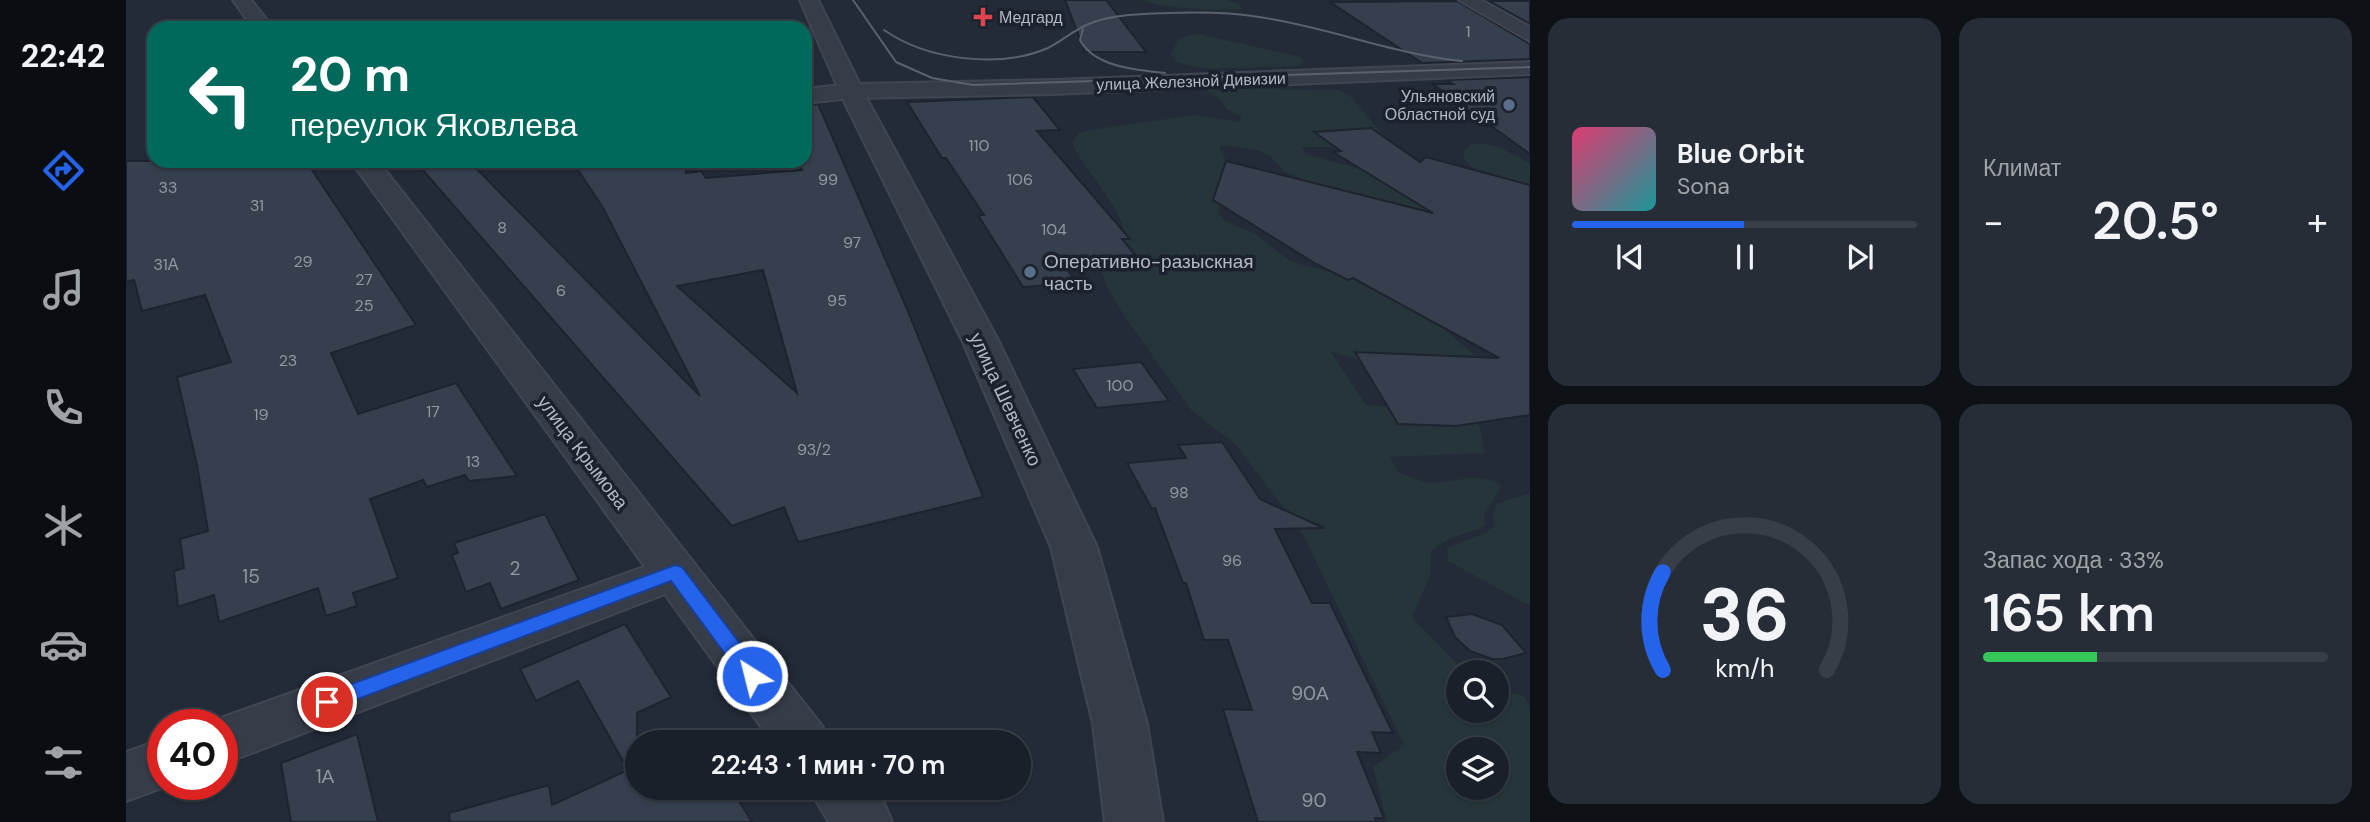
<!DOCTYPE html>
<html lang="ru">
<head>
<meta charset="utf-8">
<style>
  body { margin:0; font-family:"DM Sans",sans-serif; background:#272d36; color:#f1f3f6; height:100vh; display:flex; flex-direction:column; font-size:26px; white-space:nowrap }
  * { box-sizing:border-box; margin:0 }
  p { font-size:23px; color:#9fa3a8 }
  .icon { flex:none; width:38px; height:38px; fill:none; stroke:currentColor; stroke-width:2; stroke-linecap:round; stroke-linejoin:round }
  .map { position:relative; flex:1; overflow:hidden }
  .side { display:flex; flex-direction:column; gap:18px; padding:18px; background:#0e1217; width:840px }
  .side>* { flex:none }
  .top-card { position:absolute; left:21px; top:21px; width:665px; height:147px; border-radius:21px; box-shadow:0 2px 5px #0004,0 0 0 2px #383e47; background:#00695c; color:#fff; overflow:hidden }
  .tools { position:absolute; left:1320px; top:660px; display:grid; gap:14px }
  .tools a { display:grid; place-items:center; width:63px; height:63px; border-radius:50%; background:#1a202a; box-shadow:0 2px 5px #0004,0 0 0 2px #383e47; font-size:35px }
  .speed { position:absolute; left:21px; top:709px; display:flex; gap:14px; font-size:35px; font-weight:700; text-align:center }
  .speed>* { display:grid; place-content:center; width:91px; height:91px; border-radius:50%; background:#1a202a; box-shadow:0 2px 5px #0004,0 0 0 2px #383e47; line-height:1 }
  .speed .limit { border:10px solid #d22; background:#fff; color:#111 }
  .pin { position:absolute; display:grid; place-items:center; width:60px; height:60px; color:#fff; margin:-30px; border:4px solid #fff; border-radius:50%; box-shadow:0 2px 7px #0007 }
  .me { position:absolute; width:77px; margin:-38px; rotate:324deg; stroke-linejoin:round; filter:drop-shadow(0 0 5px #0008) }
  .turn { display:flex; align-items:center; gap:24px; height:147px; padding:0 28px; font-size:32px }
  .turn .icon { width:91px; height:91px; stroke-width:2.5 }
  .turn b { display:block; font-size:49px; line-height:60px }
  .big { font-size:52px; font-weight:600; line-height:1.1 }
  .side .widget { flex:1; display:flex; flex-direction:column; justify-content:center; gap:10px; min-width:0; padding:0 24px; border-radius:21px; background:#272d36 }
  .side .dial { align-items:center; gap:0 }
  .dial svg { height:182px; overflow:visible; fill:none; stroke:#383e47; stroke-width:7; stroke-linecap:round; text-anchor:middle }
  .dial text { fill:#f1f3f6; stroke:none }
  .song { display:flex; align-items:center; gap:21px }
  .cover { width:84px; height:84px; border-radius:10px; background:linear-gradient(135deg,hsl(340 70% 55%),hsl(180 70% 35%)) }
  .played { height:7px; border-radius:4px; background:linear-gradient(90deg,#2563eb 50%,#383e47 50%) }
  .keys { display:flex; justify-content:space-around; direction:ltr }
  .heat { display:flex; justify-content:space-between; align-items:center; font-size:38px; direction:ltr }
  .charge { height:10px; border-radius:5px; background:linear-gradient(90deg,#34c759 33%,#383e47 0) }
  .side .tiles { flex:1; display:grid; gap:18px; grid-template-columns:repeat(2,1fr) }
  .trip { position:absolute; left:499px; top:730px; width:406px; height:70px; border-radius:35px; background:#1a202a; box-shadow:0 2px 5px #0004,0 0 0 2px #383e47; font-weight:600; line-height:70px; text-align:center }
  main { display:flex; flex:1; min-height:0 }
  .tabs { display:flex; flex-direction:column; width:126px; justify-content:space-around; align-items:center; background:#0a0d11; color:#9fa3a8 }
  .tabs .icon { width:49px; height:49px }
  .tabs .active { color:#2563eb }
  .tabs b { font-size:32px; color:#f1f3f6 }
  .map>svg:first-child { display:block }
  .green { fill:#253539; fill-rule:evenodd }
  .building { fill:#363f4e; stroke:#1e242f; stroke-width:2; fill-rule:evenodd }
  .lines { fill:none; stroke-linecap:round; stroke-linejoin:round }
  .minor-casing { stroke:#404651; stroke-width:4 }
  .tertiary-casing { stroke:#404651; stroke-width:4 }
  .minor { fill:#373d48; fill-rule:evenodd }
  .tertiary { fill:#373d48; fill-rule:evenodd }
  .tram { stroke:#59616f; stroke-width:2 }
  .route { fill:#2563eb; stroke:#184099; stroke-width:2 }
  .health-dot { fill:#e0444e; stroke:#1c222d; stroke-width:2.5 }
  .service-dot { fill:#5c6f8a; stroke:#1c222d; stroke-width:2.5 }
  .labels { text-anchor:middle; stroke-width:7; stroke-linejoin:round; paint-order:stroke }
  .far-poi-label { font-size:16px; fill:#b2b8c4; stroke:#1c222d; text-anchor:start }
  .number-label { font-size:16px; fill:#9198a4 }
  .far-street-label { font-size:16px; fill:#b2b8c4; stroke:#1c222d }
  .poi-label { font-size:19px; fill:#b2b8c4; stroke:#1c222d; text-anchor:start }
  .street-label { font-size:19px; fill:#b2b8c4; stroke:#1c222d }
  .near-number-label { font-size:19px; fill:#9198a4 }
</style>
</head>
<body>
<main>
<nav class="tabs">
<b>22:42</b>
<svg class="icon active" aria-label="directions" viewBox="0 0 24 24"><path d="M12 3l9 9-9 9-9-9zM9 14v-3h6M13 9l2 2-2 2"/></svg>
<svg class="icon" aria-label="music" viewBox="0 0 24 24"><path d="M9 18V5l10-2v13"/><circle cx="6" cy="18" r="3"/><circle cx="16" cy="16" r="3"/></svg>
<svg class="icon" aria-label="phone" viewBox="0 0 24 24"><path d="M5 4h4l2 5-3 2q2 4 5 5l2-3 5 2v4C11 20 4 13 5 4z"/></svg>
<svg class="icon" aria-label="climate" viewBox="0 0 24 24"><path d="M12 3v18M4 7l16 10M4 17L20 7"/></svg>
<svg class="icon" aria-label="car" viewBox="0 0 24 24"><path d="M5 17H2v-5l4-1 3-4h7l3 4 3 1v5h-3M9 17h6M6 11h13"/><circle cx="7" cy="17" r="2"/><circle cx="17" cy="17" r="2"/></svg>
<svg class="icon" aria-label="filters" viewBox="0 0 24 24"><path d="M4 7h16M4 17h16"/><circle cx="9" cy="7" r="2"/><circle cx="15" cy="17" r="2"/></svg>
</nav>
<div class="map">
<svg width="1404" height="822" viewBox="0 0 1404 822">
  <rect width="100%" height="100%" fill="#232b38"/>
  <g class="green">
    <path d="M1018 0H1101L1113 4 1116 9C1096 11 1034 9 1018 0Z"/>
    <path d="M1073 34 1171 56 1177 59 1178 63 1170 66 1079 69 1050 62 1045 54C1051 39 1057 35 1073 34Z"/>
    <path d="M1086 88 1213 90 1224 96 1261 139 1220 147H1176L1182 155 1245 172 1310 214 1215 195 1159 172 1144 156 1134 151 1098 145 1094 147V152L1114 176 1115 194 1094 205 1092 212 1099 221 1127 233 1166 262 1230 279 1312 315 1322 332 1350 357 1354 382 1283 376 1204 351 1240 405 1338 413 1353 425 1359 453 1264 457 1272 472C1281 475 1290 480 1299 482 1323 486 1354 468 1375 487L1358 515 1360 526 1323 539 1306 550 1304 575 1286 617 1339 672H1332V710H1370V688L1398 697 1404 707V822H1261L1247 767 1278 745 1177 534 1109 444 1065 410 997 314 980 285 974 267C982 258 994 247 997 235 1002 215 954 165 946 143L953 133 963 130 1069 115 1114 122 1115 116 1100 109 1096 101 1079 90ZM1332 749H1370V788H1332Z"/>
    <path d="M1356 143 1373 147 1404 164V188L1346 167 1338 159V151L1345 144Z"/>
    <path d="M1404 493V606L1322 561 1321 548 1358 534 1369 525 1367 516 1370 504Z"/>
  </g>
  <g class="building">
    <path d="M939 0H980L1020 52H959Z"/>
    <path d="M1331 1 1404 44V59L1296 63 1204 2Z"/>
    <path d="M1363 1H1404V24Z"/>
    <path d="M1404 77V154L1307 84H1327L1321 80Z"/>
    <path d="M907 97 934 130 911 131 1004 239H996L1010 256 936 261 950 283 897 287 852 215H858L820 158H816L781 102Z"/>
    <path d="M692 104 781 309 857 497 672 542 658 507 606 526 289 161H343L574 396 476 206 446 161H560V173L575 171 580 178 676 170 673 161H679V106ZM637 270 671 393 551 286Z"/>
    <path d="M1245 128 1294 162 1300 157 1404 185V415L1330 426 1272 424 1229 352 1373 358 1227 278 1222 280 1190 264 1087 200 1100 161 1307 213 1207 152 1215 151 1188 132Z"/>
    <path d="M0 161H180L290 325 205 353 232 414 330 383 391 476 343 481 339 475 301 487 297 480 244 499 272 578 227 593 231 606 200 616 192 588 93 622 88 595 52 607 48 571 58 568 54 539 82 531 71 465 51 377 105 362 79 295 16 311 8 280 0 282Z"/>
    <path d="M1015 362 1043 401 971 408 947 369Z"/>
    <path d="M1096 442 1134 499 1198 528 1149 529 1186 603H1204L1267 733 1246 732 1255 753 1231 752 1258 818H1249L1250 822H1132L1097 709 1126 710 1102 640H1078L1060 583H1057L1029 508 1026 509 1001 463 1060 458 1052 445Z"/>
    <path d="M419 514 453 580 375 609 364 583 340 592 326 555 332 553 328 543Z"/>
    <path d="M1346 614 1376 625 1400 653 1377 659H1366L1344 651 1329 637 1320 617Z"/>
    <path d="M499 624 545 697 511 713V788H605L626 822H324L323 813 423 785 426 805 502 770 452 681 410 701 394 669Z"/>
    <path d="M231 734 252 822H165L155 763Z"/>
  </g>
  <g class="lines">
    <defs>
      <g id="minor">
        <path d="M1333 0H1355L1404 27V41Z"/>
        <path d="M1404 62V74L929 94 725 98 679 103V89L725 84 929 80Z"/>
        <path d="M549 556 565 560 572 572 565 584 115 757 96 764V724H78Z"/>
        <path d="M37 739V784H46L0 801V752Z"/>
      </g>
      <g id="tertiary">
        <path d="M107 0H125L147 28H127Z"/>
        <path d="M674 0H692L741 99 872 340 971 547 1021 724 1037 822H979L967 724 925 547 836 340 717 99Z"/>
        <path d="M225 161H252L696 726 704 742H646Z"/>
        <path d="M682 788H745L758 803 766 822H703Z"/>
      </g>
    </defs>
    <use href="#minor" class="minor-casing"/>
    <use href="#tertiary" class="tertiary-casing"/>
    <use href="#minor" class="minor"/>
    <use href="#tertiary" class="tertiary"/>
    <g class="tram">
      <path d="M727 0 770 62 806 78 847 85 1404 67"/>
      <path d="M957 29 954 40C968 67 1011 70 1039 73"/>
      <path d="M758 30C801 60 873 69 922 48 938 40 951 27 968 22 991 14 1018 14 1042 13 1073 12 1103 12 1133 17 1202 27 1266 54 1336 61"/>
    </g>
  </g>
  <path class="route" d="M549 565 556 567 634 670 637 676 634 681 626 684 619 681 545 581 208 708 201 711 193 708 190 702 193 696Z"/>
  <path class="health-dot" d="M853.5 6.5h7v7h7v7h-7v7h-7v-7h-7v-7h7z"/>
  <g class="service-dot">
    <circle cx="1383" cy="105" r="7"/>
    <circle cx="904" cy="272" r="7"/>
  </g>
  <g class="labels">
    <g class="far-poi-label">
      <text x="873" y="23">Медгард</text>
      <text x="1369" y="102" text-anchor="end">Ульяновский<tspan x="1369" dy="18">Областной суд</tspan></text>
    </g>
    <g class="number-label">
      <text x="1342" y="37">1</text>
      <text x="853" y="151">110</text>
      <text x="702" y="185">99</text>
      <text x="894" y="185">106</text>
      <text x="42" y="193">33</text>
      <text x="131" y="211">31</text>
      <text x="376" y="233">8</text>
      <text x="928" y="235">104</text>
      <text x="726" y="248">97</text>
      <text x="177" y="267">29</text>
      <text x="40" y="270">31А</text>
      <text x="238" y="285">27</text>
      <text x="435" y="296">6</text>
      <text x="711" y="306">95</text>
      <text x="238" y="311">25</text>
      <text x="162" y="366">23</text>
      <text x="994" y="391">100</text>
      <text x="307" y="417">17</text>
      <text x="135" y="420">19</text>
      <text x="688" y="455">93/2</text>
      <text x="347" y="467">13</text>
      <text x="1053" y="498">98</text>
      <text x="1106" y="566">96</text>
    </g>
    <g class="far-street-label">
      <text transform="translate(1065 81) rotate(-2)" y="6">улица Железной Дивизии</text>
    </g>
    <g class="poi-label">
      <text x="918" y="268">Оперативно-разыскная<tspan x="918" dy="22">часть</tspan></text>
    </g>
    <g class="street-label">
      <text transform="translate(880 399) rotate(65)" y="7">улица Шевченко</text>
      <text transform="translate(457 452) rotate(53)" y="7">улица Крымова</text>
    </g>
    <g class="near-number-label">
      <text x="389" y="575">2</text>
      <text x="125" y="583">15</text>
      <text x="1184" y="700">90А</text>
      <text x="199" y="783">1А</text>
      <text x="1188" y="807">90</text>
    </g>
  </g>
</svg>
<div class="tools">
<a><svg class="icon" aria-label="search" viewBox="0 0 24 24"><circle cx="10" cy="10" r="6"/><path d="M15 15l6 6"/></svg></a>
<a><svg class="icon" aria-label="layers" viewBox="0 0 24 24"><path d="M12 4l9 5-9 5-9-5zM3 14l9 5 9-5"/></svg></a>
</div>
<div class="speed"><div class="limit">40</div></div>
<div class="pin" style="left:201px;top:702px;background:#d93025"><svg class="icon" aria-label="arrive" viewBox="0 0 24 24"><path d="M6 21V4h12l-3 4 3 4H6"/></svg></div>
<svg class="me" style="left:626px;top:676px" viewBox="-20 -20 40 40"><circle r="17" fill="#2563eb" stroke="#fff" stroke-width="3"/><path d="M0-11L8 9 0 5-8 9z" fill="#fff"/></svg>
<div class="trip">22:43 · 1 мин · 70 m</div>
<div class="top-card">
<div class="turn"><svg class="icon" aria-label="left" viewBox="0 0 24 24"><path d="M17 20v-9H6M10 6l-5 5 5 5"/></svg><div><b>20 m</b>переулок Яковлева</div></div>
</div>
</div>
<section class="side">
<div class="tiles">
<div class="widget">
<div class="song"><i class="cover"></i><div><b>Blue Orbit</b><p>Sona</p></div></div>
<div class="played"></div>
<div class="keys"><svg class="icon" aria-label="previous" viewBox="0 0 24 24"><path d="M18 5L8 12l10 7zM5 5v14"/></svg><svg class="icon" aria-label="pause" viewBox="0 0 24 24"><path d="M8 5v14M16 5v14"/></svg><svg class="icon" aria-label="next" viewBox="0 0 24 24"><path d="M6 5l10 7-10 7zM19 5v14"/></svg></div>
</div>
<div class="widget"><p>Климат</p>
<div class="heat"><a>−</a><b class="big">20.5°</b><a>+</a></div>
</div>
<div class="widget dial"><svg viewBox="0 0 100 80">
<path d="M14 69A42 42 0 1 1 86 69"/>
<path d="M14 69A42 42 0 0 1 14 26" stroke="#2563eb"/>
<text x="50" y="56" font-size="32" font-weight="700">36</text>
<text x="50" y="72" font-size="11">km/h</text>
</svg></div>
<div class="widget"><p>Запас хода · 33%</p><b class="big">165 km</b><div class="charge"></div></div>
</div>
</section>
</main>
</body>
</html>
